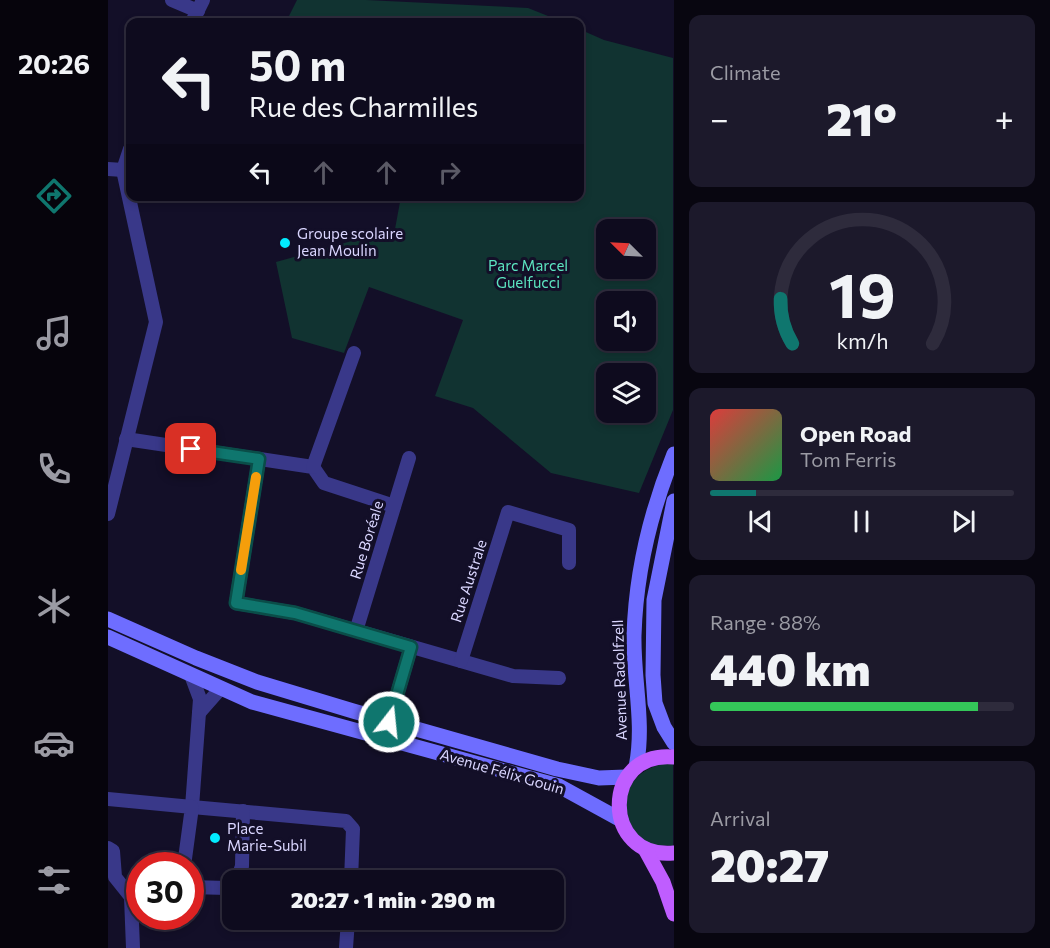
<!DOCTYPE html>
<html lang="en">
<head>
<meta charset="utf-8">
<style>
  body { margin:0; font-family:Commissioner,sans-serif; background:#1c192b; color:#f1f3f6; height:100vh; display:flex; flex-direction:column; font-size:22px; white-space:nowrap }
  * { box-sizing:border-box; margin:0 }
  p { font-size:20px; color:#9b9ba4 }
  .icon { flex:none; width:33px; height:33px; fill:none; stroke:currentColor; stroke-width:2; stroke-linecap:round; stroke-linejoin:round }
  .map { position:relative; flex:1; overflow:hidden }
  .details { display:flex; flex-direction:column; gap:15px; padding:15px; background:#080610; width:376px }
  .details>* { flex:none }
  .hud { position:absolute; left:18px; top:18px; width:458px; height:183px; border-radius:12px; box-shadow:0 3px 9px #0003,0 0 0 2px #2e2b3c; background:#0e0b1e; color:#f1f3f6; overflow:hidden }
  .needle { width:39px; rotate:294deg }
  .fabs { position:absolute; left:488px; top:219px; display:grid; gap:12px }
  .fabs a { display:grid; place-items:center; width:60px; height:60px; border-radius:12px; background:#0e0b1e; box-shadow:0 3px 9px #0003,0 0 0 2px #2e2b3c; font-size:30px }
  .speed { position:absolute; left:18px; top:852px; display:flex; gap:12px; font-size:30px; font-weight:700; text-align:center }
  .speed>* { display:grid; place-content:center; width:78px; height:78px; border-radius:50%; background:#0e0b1e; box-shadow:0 3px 9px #0003,0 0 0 2px #2e2b3c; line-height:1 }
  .speed .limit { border:9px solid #d22; background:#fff; color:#111 }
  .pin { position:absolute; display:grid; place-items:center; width:51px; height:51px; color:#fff; margin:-26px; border-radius:12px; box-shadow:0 3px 9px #0006 }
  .me { position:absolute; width:66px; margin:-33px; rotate:16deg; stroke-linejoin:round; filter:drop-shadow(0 0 4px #0008) }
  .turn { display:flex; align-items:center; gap:21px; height:126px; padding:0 24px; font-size:27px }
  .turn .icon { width:78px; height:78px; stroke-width:2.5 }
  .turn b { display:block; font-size:42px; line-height:51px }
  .lanes { display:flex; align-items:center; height:57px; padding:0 24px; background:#0003; justify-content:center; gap:30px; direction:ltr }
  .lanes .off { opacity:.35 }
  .big { font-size:45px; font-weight:800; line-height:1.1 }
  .details .card { flex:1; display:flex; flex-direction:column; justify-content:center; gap:9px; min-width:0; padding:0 21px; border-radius:12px; background:#1c192b }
  .details .dial { align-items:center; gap:0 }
  .dial svg { height:156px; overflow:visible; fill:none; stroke:#2e2b3c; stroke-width:7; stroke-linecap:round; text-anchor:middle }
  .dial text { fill:#f1f3f6; stroke:none }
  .song { display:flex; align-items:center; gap:18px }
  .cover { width:72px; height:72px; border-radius:9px; background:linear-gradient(135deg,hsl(0 70% 55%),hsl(140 70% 35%)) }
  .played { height:6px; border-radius:3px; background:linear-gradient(90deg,#0f766e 15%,#2e2b3c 15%) }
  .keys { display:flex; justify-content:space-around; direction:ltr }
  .heat { display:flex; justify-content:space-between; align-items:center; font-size:33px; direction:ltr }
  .charge { height:9px; border-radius:4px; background:linear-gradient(90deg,#34c759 88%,#2e2b3c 0) }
  .trip { position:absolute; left:114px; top:870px; width:342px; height:60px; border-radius:12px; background:#0e0b1e; box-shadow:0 3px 9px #0003,0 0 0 2px #2e2b3c; font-weight:800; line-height:60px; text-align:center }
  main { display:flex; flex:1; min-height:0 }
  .tabs { display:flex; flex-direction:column; width:108px; justify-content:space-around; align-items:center; background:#06040c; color:#9b9ba4 }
  .tabs .icon { width:42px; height:42px }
  .tabs .current { color:#0f766e }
  .tabs b { font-size:27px; color:#f1f3f6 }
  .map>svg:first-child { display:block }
  .green { fill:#113331; fill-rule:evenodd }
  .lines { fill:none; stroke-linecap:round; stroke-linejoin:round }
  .minor { stroke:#393889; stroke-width:14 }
  .secondary { stroke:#6e6dff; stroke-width:15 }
  .primary { stroke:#bf5dff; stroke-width:15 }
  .route-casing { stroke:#0a4d48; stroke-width:15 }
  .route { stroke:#0f766e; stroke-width:10 }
  .slow { stroke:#f59e0b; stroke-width:10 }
  .poi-dot { fill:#02ebff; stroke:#130f28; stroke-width:2 }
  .labels { text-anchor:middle; stroke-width:6; stroke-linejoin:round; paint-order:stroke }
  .poi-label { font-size:15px; fill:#dad6ff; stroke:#130f28; text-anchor:start }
  .park-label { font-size:15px; fill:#5ce5c0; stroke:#130f28 }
  .street-label { font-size:15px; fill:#dad6ff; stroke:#130f28 }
</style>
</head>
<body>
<main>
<nav class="tabs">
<b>20:26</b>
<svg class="icon current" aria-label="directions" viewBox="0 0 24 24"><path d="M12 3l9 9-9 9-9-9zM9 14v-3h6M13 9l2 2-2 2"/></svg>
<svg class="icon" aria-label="music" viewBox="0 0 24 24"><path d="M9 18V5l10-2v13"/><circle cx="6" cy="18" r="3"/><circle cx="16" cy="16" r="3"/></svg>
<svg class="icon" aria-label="phone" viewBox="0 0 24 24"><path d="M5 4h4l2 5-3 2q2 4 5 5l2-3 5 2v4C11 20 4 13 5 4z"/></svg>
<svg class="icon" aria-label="climate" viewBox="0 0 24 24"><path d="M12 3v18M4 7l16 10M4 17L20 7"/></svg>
<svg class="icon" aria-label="car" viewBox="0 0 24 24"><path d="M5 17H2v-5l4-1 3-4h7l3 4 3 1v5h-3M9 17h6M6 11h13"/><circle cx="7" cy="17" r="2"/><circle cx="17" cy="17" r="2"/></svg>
<svg class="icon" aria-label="filters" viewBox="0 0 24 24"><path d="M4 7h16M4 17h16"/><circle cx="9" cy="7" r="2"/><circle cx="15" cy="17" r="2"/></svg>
</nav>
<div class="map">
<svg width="566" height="948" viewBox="0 0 566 948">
  <rect width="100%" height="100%" fill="#130f28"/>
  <g class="green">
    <path d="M189 0H258L420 8 455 22H178Z"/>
    <path d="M471 29 496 40 565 58V410L531 493 443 473 365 408 327 396 355 320 261 287 236 353 184 338 168 262 287 229 292 202 285 197 471 196ZM498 230H537V268H498ZM498 302H537V340H498ZM498 374H537V412H498Z"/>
    <path d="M565 763V846C560 845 552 846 546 845 502 832 508 765 565 763Z"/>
  </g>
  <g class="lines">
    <g class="minor">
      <path d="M64 0 90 11"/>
      <path d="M84 22 95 0"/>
      <path d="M0 169 15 170"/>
      <path d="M18 439 205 467 216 483 286 506"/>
      <path d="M151 459 128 603 187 613 405 676 451 678"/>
      <path d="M205 467 246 353"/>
      <path d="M0 514 48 322 15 170 22 149"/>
      <path d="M248 631 301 458"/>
      <path d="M353 661 400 512 461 530V563"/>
      <path d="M83 675 92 699 84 807 238 821 245 829 243 880"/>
      <path d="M91 713 113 688"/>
      <path d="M281 722 303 647"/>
      <path d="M0 799 84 807 76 866"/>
      <path d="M0 848 5 851 7 877 23 897 25 948"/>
      <path d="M129 880 134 866 135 811"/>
      <path d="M82 887 119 888 124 884"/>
      <path d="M238 948 240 920"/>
    </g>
    <g class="secondary">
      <path d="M566 501 546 600 545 675 547 703 556 727 566 743"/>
      <path d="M0 619 88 658 149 682 245 711 449 769 491 778 518 777"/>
      <path d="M0 637 144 702 451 786 513 820"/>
      <path d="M528 767C537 723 525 680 526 635 528 571 542 513 566 454"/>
    </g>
    <g class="primary">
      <path d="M566 757C493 750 493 860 566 853"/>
      <path d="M537 849 555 882 566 914"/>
    </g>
  </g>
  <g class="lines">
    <defs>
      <path id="route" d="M83 449 151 459 128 603 187 613 303 647 281 722"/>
    </defs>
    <use href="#route" class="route-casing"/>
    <use href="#route" class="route"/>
    <path class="slow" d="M133 570 148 477"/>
  </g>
  <g class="poi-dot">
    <circle cx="177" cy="243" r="6"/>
    <circle cx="107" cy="838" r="6"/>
  </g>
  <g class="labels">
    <g class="poi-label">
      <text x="189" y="239">Groupe scolaire<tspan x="189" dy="17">Jean Moulin</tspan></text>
      <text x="119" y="834">Place<tspan x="119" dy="17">Marie-Subil</tspan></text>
    </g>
    <g class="park-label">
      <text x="420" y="271">Parc Marcel<tspan x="420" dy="17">Guelfucci</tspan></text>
    </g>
    <g class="street-label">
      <text transform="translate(259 540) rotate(-73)" y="5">Rue Boréale</text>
      <text transform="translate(361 581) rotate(-72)" y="5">Rue Australe</text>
      <text transform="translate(512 680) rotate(-92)" y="5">Avenue Radolfzell</text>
      <text transform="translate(394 772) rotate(16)" y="5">Avenue Félix Gouin</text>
    </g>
  </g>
</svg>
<div class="fabs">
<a><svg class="needle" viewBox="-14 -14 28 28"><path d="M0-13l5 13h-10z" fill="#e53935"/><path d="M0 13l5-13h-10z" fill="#9b9ba4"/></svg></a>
<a><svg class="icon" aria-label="sound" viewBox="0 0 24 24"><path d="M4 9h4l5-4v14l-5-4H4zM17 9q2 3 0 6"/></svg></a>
<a><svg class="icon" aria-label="layers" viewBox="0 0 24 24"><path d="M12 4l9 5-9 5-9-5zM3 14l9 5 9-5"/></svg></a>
</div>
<div class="speed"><div class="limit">30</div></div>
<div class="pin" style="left:83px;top:449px;background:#d93025"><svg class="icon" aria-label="arrive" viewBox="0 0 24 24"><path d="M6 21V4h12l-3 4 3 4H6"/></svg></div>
<svg class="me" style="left:281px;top:722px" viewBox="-20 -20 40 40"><circle r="17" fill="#0f766e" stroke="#fff" stroke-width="3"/><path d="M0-11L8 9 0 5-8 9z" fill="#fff"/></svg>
<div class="trip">20:27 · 1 min · 290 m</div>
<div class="hud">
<div class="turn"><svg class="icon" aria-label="left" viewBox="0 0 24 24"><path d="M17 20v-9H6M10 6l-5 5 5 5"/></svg><div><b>50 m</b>Rue des Charmilles</div></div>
<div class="lanes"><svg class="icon" aria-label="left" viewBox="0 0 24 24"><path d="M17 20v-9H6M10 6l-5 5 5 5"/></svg><svg class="icon off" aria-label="ahead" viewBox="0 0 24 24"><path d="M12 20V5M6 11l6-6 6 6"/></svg><svg class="icon off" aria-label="ahead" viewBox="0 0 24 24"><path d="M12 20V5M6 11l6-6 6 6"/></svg><svg class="icon off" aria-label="right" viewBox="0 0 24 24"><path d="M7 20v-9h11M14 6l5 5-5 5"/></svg></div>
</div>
</div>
<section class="details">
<div class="card"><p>Climate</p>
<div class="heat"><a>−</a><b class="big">21°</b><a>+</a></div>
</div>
<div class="card dial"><svg viewBox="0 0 100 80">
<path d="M14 69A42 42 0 1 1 86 69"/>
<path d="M14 69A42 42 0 0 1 8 46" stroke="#0f766e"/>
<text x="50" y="56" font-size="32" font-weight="700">19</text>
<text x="50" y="72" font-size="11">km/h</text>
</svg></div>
<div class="card">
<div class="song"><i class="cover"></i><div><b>Open Road</b><p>Tom Ferris</p></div></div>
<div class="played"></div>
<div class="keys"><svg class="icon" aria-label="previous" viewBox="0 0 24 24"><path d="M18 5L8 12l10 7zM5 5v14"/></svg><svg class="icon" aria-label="pause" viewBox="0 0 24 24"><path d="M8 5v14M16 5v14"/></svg><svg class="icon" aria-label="next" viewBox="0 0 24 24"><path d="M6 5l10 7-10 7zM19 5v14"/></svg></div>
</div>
<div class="card"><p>Range · 88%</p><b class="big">440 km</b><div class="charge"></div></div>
<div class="card"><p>Arrival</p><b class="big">20:27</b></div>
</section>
</main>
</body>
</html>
